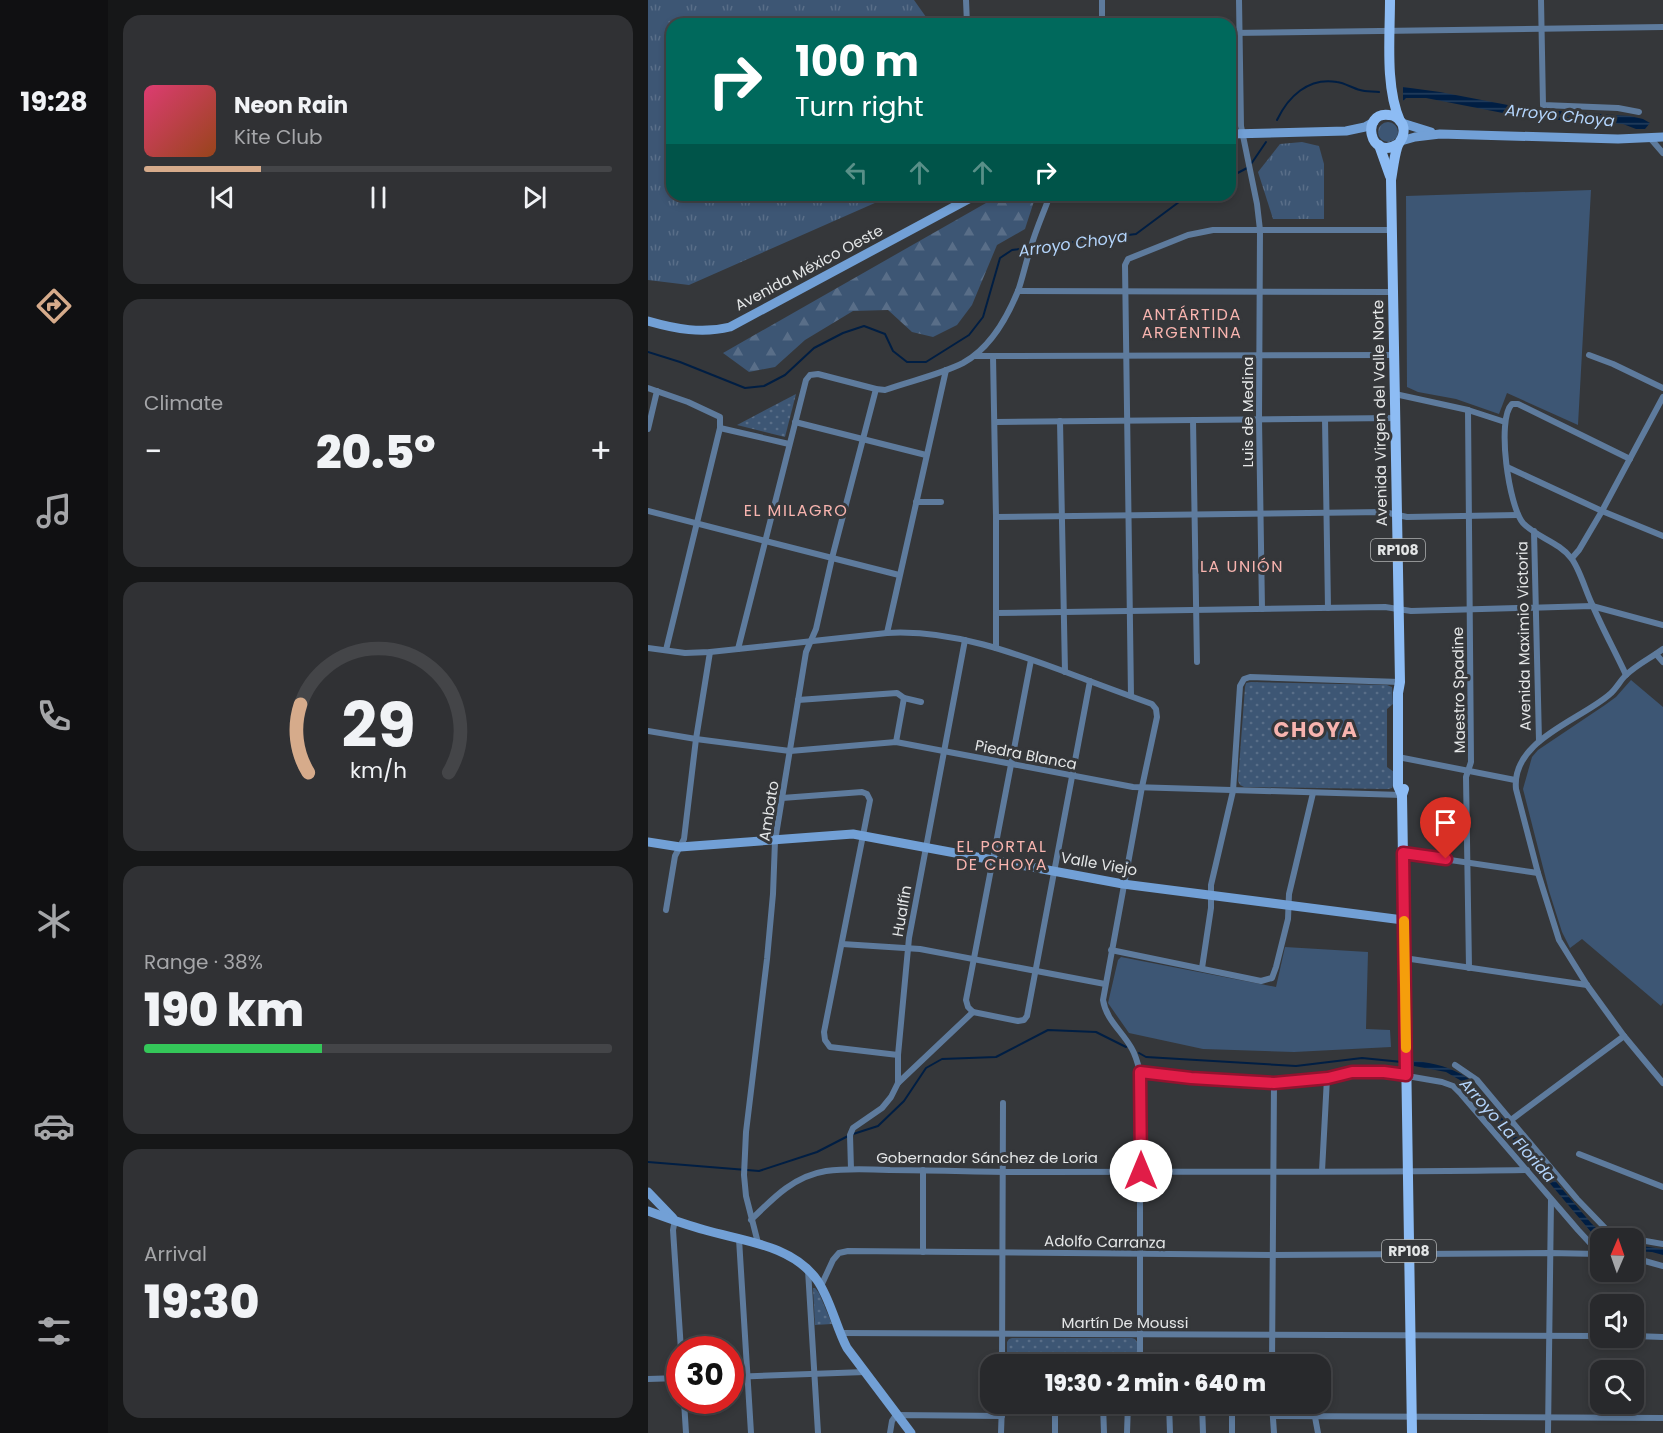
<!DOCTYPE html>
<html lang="en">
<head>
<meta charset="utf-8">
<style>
  body { margin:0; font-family:Poppins,sans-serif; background:#303134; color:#f1f3f6; height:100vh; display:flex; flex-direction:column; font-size:22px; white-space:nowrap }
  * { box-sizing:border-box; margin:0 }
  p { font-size:20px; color:#a5a6a9 }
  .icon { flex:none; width:33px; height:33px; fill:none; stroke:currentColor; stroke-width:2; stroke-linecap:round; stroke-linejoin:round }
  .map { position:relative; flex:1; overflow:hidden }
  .panel { display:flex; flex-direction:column; gap:15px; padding:15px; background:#161718; width:540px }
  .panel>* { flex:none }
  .banner { position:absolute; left:18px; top:18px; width:570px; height:183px; border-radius:18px; box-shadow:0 3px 9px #0003,0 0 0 2px #444548; background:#00695c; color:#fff; overflow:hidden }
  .needle { width:39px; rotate:2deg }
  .controls { position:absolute; left:942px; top:1228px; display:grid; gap:12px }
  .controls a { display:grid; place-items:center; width:54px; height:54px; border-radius:12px; background:#28292c; box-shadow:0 3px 9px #0003,0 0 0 2px #444548; font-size:30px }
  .speed { position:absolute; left:18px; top:1336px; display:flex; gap:12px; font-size:30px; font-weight:700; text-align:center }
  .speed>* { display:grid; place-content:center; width:78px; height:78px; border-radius:50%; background:#28292c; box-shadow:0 3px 9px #0003,0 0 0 2px #444548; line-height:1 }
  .speed .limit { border:9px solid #d22; background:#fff; color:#111 }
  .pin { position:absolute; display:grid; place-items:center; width:51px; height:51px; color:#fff; margin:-62px -26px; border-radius:50% 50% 50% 0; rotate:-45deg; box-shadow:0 0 6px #0007 }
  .pin .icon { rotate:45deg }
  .me { position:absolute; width:66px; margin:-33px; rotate:0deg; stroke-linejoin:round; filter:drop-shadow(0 0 4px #0008) }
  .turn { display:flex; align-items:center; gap:21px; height:126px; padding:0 30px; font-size:27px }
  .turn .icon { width:78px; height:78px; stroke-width:2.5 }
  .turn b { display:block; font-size:42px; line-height:51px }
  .lanes { display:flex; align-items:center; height:57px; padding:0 30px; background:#0003; justify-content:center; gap:30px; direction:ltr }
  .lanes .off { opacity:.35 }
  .big { font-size:45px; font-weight:800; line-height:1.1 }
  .panel .tile { flex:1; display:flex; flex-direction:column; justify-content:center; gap:9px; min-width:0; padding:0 21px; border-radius:18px; background:#303134 }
  .panel .dial { align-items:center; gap:0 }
  .dial svg { height:156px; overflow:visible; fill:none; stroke:#444548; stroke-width:7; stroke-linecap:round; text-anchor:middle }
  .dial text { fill:#f1f3f6; stroke:none }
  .song { display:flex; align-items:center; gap:18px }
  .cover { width:72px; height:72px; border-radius:9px; background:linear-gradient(135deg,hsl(340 70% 55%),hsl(20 70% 35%)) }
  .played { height:6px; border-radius:3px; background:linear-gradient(90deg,#d6ab8b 25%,#444548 25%) }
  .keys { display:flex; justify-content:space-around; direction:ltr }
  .heat { display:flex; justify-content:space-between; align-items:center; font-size:33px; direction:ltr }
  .charge { height:9px; border-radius:4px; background:linear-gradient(90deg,#34c759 38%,#444548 0) }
  .trip { position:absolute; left:332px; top:1354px; width:351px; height:60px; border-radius:18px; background:#28292c; box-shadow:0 3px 9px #0003,0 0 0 2px #444548; font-weight:800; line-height:60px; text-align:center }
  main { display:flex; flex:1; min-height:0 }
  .dock { display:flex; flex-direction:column; width:108px; justify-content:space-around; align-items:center; background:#101012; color:#a5a6a9 }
  .dock .icon { width:42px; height:42px }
  .dock .current { color:#d6ab8b }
  .dock b { font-size:27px; color:#f1f3f6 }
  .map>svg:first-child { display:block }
  .grass { fill:url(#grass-tufts) }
  .forest { fill:url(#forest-firs) }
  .park { fill:url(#park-dots) }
  .pitch { fill:#3d5674 }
  .water { fill:url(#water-rules) }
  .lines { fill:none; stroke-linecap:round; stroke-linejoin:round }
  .stream { stroke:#001e43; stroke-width:2 }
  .street { stroke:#5e7b9d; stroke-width:6 }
  .secondary { stroke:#72a0d6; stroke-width:9 }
  .primary { stroke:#8dbcf4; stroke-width:10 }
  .route-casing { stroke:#92132f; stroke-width:15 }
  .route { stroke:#e11d48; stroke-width:10 }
  .slow { stroke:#f59e0b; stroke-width:10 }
  .labels { text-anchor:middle; stroke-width:6; stroke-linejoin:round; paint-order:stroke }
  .shield { fill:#35373a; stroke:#b0b2b3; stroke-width:1.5 }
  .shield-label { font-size:14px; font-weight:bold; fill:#e4e6e7 }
  .street-label { font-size:15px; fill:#e4e6e7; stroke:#35373a }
  .water-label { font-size:16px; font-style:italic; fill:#b3d4fb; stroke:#35373a }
  .neighbourhood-label { font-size:16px; letter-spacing:1.5px; fill:#f8b4af; stroke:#35373a }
  .district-label { font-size:21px; font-weight:bold; letter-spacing:1.5px; fill:#f8b4af; stroke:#35373a }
</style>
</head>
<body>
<main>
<nav class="dock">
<b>19:28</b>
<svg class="icon current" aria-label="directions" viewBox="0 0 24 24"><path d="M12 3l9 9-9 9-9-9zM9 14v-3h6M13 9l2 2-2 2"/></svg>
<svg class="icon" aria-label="music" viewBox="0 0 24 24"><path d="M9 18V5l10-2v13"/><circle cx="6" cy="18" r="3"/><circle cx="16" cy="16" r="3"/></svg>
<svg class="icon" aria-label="phone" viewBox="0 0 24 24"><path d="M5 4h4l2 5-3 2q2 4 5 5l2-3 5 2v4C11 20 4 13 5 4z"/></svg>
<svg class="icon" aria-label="climate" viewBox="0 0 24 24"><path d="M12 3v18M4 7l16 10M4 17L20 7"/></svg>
<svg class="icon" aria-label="car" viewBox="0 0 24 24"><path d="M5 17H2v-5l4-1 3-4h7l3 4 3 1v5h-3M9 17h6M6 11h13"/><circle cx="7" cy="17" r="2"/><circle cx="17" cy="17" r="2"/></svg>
<svg class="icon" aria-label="filters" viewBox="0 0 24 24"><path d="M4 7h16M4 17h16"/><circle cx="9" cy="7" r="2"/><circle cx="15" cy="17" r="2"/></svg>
</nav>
<section class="panel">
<div class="tile">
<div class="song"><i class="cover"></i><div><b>Neon Rain</b><p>Kite Club</p></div></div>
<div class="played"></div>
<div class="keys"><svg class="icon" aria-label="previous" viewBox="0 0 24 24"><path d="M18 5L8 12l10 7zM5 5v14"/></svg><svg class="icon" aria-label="pause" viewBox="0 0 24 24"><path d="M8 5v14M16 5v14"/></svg><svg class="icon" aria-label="next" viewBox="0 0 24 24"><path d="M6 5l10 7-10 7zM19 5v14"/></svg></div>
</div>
<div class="tile"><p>Climate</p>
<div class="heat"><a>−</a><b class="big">20.5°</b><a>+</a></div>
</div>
<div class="tile dial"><svg viewBox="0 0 100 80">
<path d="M14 69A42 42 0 1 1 86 69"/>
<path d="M14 69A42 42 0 0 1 10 34" stroke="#d6ab8b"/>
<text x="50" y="56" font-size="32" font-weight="700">29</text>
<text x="50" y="72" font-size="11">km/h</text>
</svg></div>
<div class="tile"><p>Range · 38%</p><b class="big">190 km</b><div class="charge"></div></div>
<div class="tile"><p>Arrival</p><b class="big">19:30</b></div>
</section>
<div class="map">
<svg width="1015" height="1433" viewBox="0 0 1015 1433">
  <defs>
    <pattern id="grass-tufts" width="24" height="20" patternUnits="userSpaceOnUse" patternTransform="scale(1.5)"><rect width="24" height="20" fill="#3d5674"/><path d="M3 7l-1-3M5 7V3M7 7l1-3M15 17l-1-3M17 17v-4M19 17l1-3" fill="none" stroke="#596e88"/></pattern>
    <pattern id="forest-firs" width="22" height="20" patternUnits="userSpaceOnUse" patternTransform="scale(1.5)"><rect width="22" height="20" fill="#3d5674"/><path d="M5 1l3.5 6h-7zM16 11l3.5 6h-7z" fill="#596e88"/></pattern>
    <pattern id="park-dots" width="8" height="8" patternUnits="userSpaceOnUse" patternTransform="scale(1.5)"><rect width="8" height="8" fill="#3d5674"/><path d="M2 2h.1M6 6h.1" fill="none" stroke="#596e88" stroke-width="1.8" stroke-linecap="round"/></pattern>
    <pattern id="water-rules" width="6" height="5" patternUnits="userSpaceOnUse" patternTransform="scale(1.5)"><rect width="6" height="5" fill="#001e43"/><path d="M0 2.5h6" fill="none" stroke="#253f5e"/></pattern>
  </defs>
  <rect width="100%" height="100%" fill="#35373a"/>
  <g class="grass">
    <path d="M0 0H266L283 24H24V195H245L41 285 0 280Z"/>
    <circle cx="740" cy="132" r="10"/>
    <path d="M654 142 671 146 676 164V219H625L610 172 632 144Z"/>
  </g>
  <path class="forest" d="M352 195H388L377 229 349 245 324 305 309 325 285 337 264 332 240 310 205 311 157 340 127 367 101 372 75 353Z"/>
  <g class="park">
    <path d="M148 394 137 437 89 425Z"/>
    <path d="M603 682 739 685 744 687 745 704 739 709V767L746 772V783L744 788 740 789 596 787 592 785 590 781 597 687 598 683Z"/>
    <path d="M165 1288H167L171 1293 184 1324 167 1325Z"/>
    <path d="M364 1338H484L487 1339 489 1342V1365H359V1342L361 1339Z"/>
  </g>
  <g class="pitch">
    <path d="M943 190 930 425 859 393 851 414 808 399 770 392 759 387 758 196Z"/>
    <path d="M983 680 1015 707V1003L1013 1006 934 939 922 948 914 932 901 891 875 789 884 757 890 750 957 705 968 697Z"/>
    <path d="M637 947 720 952 718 1029 742 1030 743 1047 646 1052 555 1049 481 1033 460 1003 470 960 473 957 628 987Z"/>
  </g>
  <g class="water">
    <path d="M755 87 792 92 881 109 982 116 995 119 1002 123 997 129H988L975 124 880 118 778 98H758L755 101Z"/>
    <path d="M766 1061C787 1063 803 1067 821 1079L943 1223 960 1239H952V1241L949 1239 817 1083 798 1072 766 1066Z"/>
    <path d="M986 1245 1015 1249V1255L1004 1252 986 1251Z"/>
  </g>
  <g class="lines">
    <g class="stream">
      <path d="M629 120C640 97 660 77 689 82 697 83 704 88 712 90 718 92 725 91 731 92"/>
      <path d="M582 177 601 167 618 142"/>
      <path d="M0 352 32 362 97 388 116 386 137 375 166 348 195 333 216 326 237 334 245 351 259 362H278L321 335 335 317 352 258 364 250 488 234 535 199 545 195"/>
      <path d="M491 1053 498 1057 648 1066 714 1058 754 1062"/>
      <path d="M0 1162 111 1171 169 1152 202 1135 230 1126 256 1101 278 1068 294 1059 348 1057 400 1030 448 1032 478 1047"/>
    </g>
    <g class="street">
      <path d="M318 0 319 24"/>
      <path d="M454 0V24"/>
      <path d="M591 0 593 126 609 204 612 230 611 419 614 609"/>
      <path d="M893 0 895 105 970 108 991 112"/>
      <path d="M582 33 1015 27"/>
      <path d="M1002 138 1015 153"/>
      <path d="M370 291 745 292"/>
      <path d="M941 355 965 364 1015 388"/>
      <path d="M327 356 746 355"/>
      <path d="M345 356 348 517V648"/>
      <path d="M0 388 40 402 72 417V428L18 650"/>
      <path d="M747 394 820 410 857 422"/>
      <path d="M820 410 823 762 818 777 821 968"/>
      <path d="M677 419 680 608"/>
      <path d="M545 420 549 662"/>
      <path d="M412 421 417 672"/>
      <path d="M147 422 278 455"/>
      <path d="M347 422 747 418"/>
      <path d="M72 428 141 444"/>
      <path d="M0 429 9 391"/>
      <path d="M859 467 954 511 1015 536"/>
      <path d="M268 502H293"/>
      <path d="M0 511 251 575"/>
      <path d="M348 517 736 512 759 517 870 515"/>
      <path d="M886 531 891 741"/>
      <path d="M924 558 931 550 954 511 1015 397"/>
      <path d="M348 613 737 607 763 611 944 606 1015 625"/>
      <path d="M239 633 298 370"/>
      <path d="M0 648 37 653 62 652 239 633C308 629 375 656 439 680 460 688 482 696 504 704L508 709 509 717 494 787 455 1000C458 1020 475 1032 484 1049 488 1056 490 1064 492 1072V1365"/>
      <path d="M90 649 158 380 162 375 170 374 228 389 237 390C262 381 291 375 315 363 341 349 359 318 370 291 375 277 378 261 383 247 388 229 396 212 402 195"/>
      <path d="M1015 649C1003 658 988 665 977 676 972 681 968 689 962 694 933 720 863 740 868 789L890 873 911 940 939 985 976 1036 1015 1083"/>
      <path d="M1008 654 1015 662"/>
      <path d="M383 660 318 1000 320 1007 325 1012 370 1021 376 1020 379 1016 442 681"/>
      <path d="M978 675C967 651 954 628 944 604 938 592 931 567 923 558 911 542 888 537 875 523 861 507 848 419 864 404H870L982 459"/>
      <path d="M483 696 477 265 480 259 540 235 565 230H744"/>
      <path d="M150 700 249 693 256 698 273 702"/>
      <path d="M0 731 48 739 142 751 248 742 485 787 754 795"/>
      <path d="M248 742 256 698"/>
      <path d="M750 757 867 780"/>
      <path d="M134 798 214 792 219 794 222 800 176 1032 177 1040 182 1047 250 1055"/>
      <path d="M755 853 890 873"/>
      <path d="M18 910 27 856 36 839 48 739 62 652"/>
      <path d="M194 944 272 949 457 984"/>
      <path d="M463 950 613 981 624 978 628 967 640 919 641 894 665 793"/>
      <path d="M756 958 939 985"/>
      <path d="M554 968 563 908V885L585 791 592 686 596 679 602 677 752 682"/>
      <path d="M807 1065 829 1080 929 1199 959 1230 983 1239"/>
      <path d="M492 1072 543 1078 626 1083 679 1078 704 1072H736L794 1082 805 1086 813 1094 930 1230 942 1243 952 1249"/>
      <path d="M250 1083 325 1012"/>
      <path d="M863 1120 976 1036"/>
      <path d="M931 1154 1015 1187"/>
      <path d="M203 1169 202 1135 205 1128 234 1108 243 1097 250 1083V1055L261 938 317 640"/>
      <path d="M674 1171 679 1078"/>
      <path d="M27 1220 25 1230 33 1350"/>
      <path d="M103 1220C125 1198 146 1176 178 1171 199 1168 220 1169 242 1170 286 1170 329 1172 373 1172 542 1171 710 1173 879 1170"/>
      <path d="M91 1239 103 1433"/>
      <path d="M986 1239 1015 1244"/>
      <path d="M110 1243 98 1196 96 1175 98 1132 119 959 125 894 127 841 158 652 168 629 184 558 228 389"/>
      <path d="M275 1252V1170"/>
      <path d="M986 1258 1015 1266"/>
      <path d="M160 1270 170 1433"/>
      <path d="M173 1286 185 1260 191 1253 200 1251 625 1255 901 1253 952 1254"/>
      <path d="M192 1333 952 1336"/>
      <path d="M986 1336 1015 1337"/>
      <path d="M354 1365 355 1103"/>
      <path d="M624 1365 626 1083"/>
      <path d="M82 1377 217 1372"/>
      <path d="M0 1379 32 1378"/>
      <path d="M36 1401 38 1433"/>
      <path d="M455 1404 456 1433"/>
      <path d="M521 1404 522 1433"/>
      <path d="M554 1404 555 1433"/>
      <path d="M584 1404V1433"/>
      <path d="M624 1404 626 1433"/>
      <path d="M625 1416 1015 1418"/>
      <path d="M667 1417 670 1433"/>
      <path d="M242 1433 244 1421 248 1415 354 1416"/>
      <path d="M353 1433 354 1404"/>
      <path d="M407 1433V1404"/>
      <path d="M479 1433 480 1404"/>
      <path d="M900 1433 903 1200"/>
    </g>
    <g class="secondary">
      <path d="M754 123 783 132"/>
      <path d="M582 134 698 131 717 127 726 122"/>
      <path d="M753 141 767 137 792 134 970 139 1015 137"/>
      <path d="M0 321C28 329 54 334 82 327L328 195"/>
      <path d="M0 842 32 847 205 834 475 884 755 920"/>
      <path d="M0 1192 25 1218"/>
      <path d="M0 1211C19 1218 38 1225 57 1230 95 1241 144 1245 169 1280 182 1298 188 1327 199 1348L263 1433"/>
    </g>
    <g class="primary">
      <path d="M742 0C742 37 737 87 752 121"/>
      <path d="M750 144C721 162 712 111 741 115 746 115 750 118 753 122 756 126 756 131 755 135 754 140 750 143 749 148 746 158 745 169 743 180L752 682 750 693V786L754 795"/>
      <path d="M731 145 742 176"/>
      <path d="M756 789 754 795 764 1433"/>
    </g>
  </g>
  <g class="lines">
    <defs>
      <path id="route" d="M493 1171 492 1072 543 1078 626 1083 680 1078 704 1072H736L758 1075 755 853 798 859"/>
    </defs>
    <use href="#route" class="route-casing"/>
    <use href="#route" class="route"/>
    <path class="slow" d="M756 921 758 1048"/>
  </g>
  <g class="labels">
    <g class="shield">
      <rect x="723" y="539" width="54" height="22" rx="4.5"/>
      <rect x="734" y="1240" width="54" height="22" rx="4.5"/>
    </g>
    <g class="shield-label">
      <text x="750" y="555">RP108</text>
      <text x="761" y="1256">RP108</text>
    </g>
    <g class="street-label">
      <text transform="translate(161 268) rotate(-28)" y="5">Avenida México Oeste</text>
      <text transform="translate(600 412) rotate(-90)" y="5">Luis de Medina</text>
      <text transform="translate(732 413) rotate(-91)" y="5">Avenida Virgen del Valle Norte</text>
      <text transform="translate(876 636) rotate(-91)" y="5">Avenida Maximio Victoria</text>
      <text transform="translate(811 690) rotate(-91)" y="5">Maestro Spadine</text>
      <text transform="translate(378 755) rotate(11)" y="5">Piedra Blanca</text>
      <text transform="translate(121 811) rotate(-81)" y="5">Ambato</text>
      <text transform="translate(451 864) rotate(10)" y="5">Valle Viejo</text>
      <text transform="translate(254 911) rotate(-80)" y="5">Hualfín</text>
      <text x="339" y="1163">Gobernador Sánchez de Loria</text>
      <text transform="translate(457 1242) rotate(1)" y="5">Adolfo Carranza</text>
      <text x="477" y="1328">Martín De Moussi</text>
    </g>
    <g class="water-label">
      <text transform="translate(912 115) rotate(6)" y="6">Arroyo Choya</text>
      <text transform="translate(425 243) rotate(-8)" y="6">Arroyo Choya</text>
      <text transform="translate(860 1130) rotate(48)" y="6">Arroyo La Florida</text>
    </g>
    <g class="neighbourhood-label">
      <text x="544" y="320">ANTÁRTIDA<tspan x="544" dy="18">ARGENTINA</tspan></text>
      <text x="148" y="516">EL MILAGRO</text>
      <text x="594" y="572">LA UNIÓN</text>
      <text x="354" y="852">EL PORTAL<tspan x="354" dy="18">DE CHOYA</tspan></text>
    </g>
    <g class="district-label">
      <text x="668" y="737">CHOYA</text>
    </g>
  </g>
</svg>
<div class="controls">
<a><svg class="needle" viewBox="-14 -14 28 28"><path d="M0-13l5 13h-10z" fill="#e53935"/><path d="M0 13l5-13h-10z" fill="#a5a6a9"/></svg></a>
<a><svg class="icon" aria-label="sound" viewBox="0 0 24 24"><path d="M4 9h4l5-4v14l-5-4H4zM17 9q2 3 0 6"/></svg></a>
<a><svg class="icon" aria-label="search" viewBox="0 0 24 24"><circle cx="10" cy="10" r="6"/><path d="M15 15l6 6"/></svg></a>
</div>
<div class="speed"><div class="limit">30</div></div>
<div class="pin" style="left:798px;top:859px;background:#d93025"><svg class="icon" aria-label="arrive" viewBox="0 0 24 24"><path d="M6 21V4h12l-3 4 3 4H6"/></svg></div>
<svg class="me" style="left:493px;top:1171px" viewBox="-20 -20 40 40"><circle r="19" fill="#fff"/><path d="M0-13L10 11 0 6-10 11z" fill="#e11d48"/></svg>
<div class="trip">19:30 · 2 min · 640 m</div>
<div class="banner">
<div class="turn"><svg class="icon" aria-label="right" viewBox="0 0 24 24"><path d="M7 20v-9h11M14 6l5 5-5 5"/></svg><div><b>100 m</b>Turn right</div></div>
<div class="lanes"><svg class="icon off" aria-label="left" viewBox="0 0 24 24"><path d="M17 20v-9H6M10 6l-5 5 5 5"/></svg><svg class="icon off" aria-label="ahead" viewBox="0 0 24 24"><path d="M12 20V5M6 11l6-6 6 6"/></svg><svg class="icon off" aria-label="ahead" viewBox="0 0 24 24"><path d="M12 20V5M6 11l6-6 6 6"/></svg><svg class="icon" aria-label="right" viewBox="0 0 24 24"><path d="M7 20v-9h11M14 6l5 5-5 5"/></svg></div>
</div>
</div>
</main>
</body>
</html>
